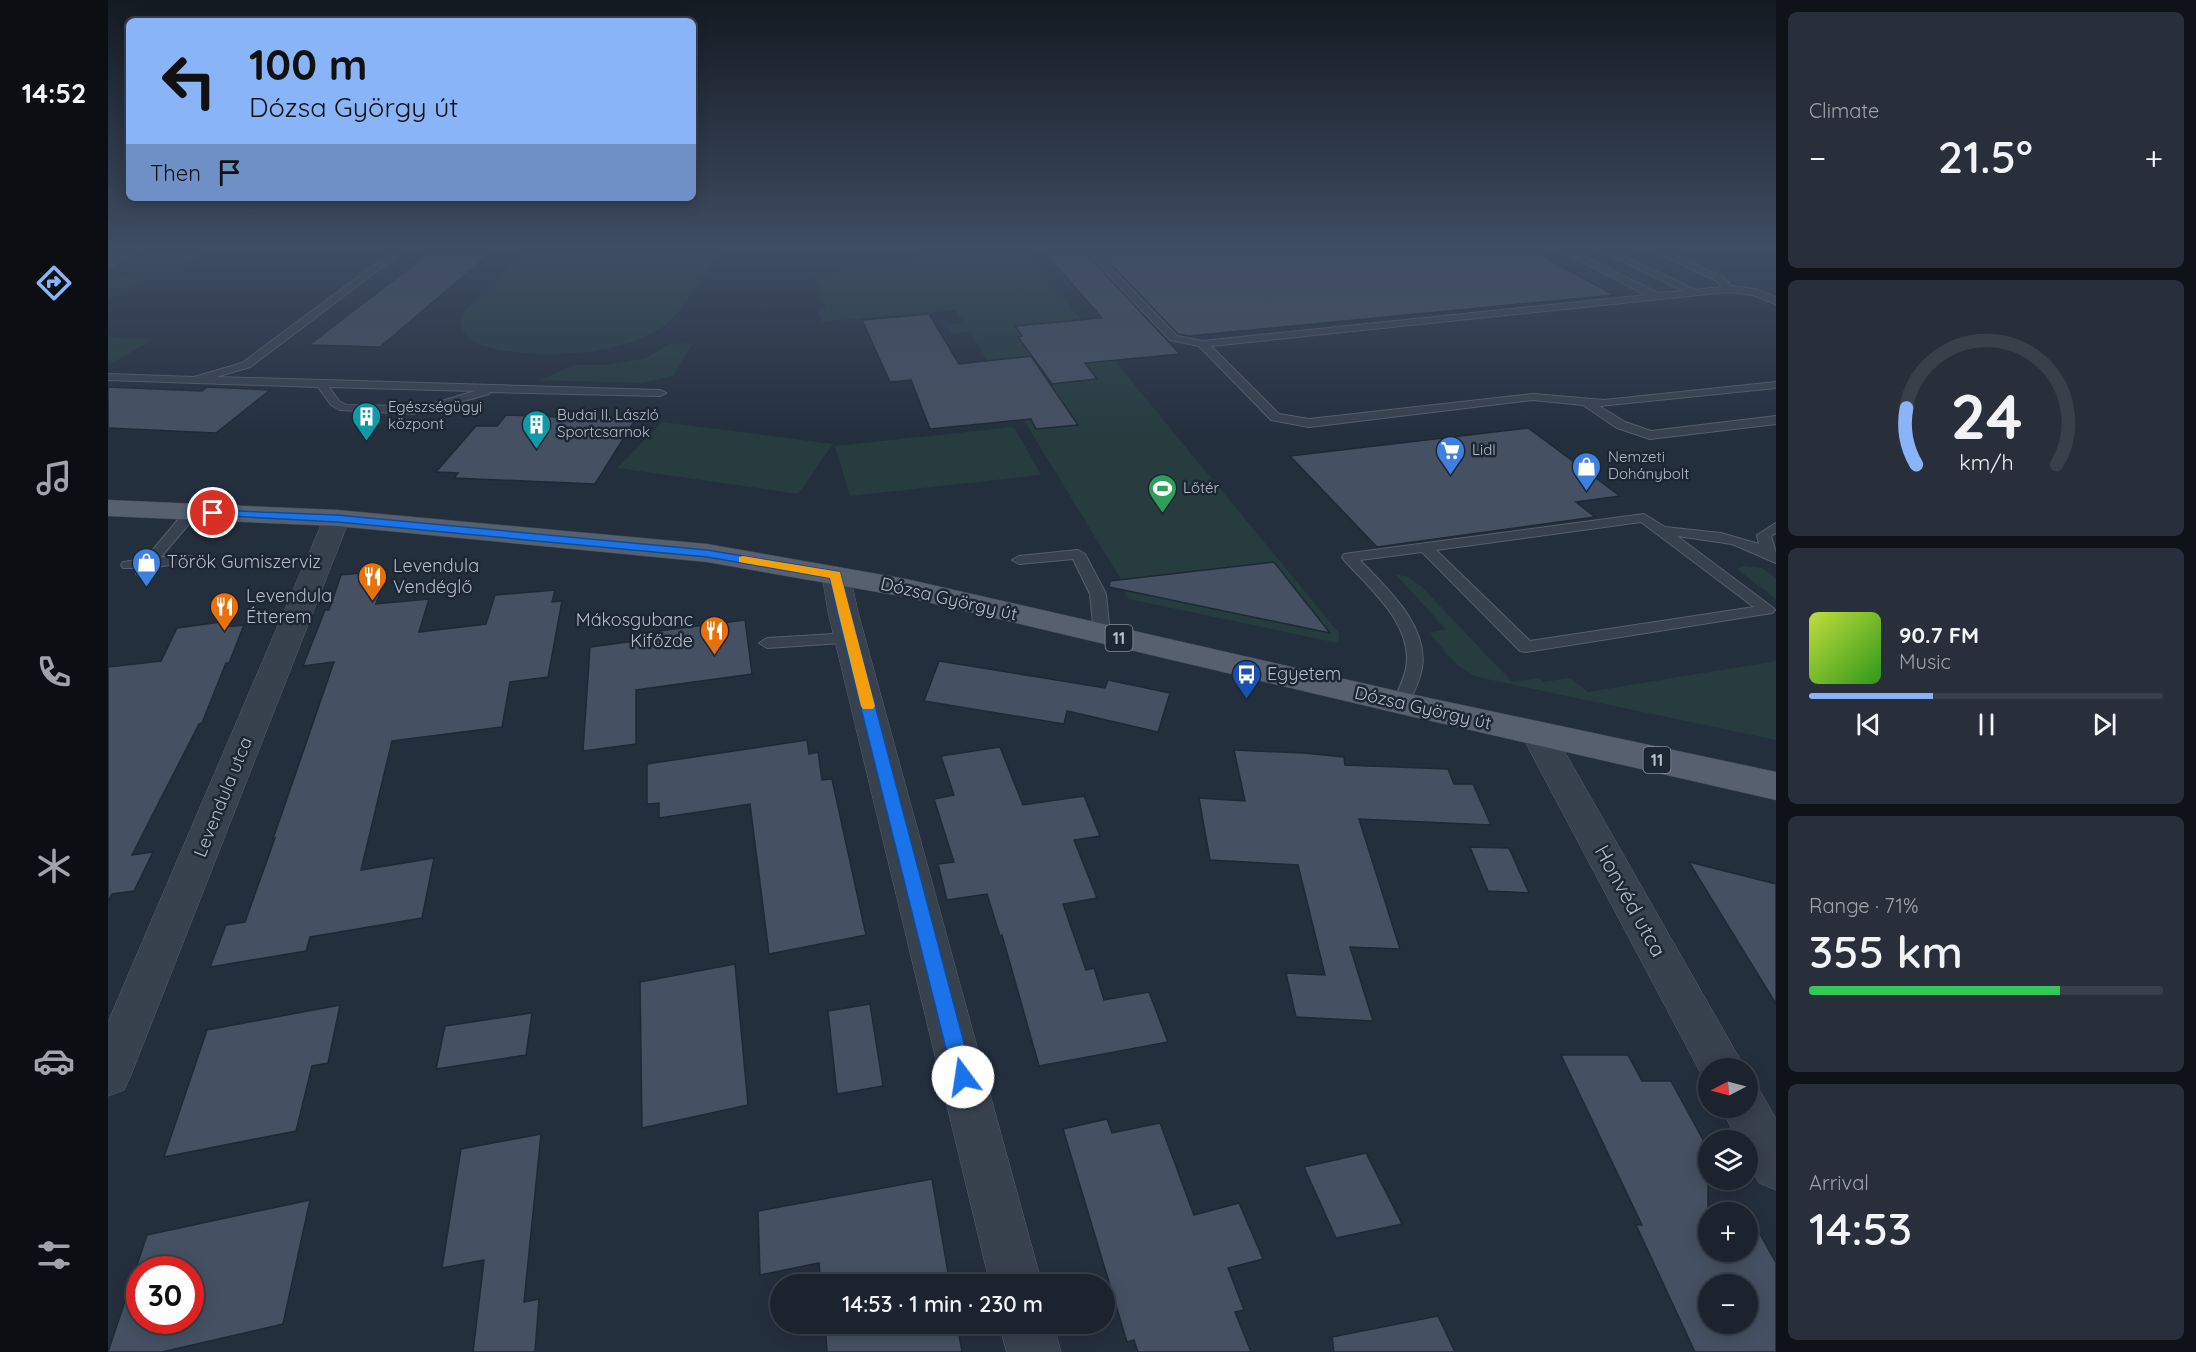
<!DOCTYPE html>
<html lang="en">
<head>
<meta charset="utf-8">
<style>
  body { margin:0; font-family:Quicksand,sans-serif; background:#282f3a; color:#f1f3f6; height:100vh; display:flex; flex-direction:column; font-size:22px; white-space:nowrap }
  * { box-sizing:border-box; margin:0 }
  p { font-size:20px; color:#a0a4aa }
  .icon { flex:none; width:33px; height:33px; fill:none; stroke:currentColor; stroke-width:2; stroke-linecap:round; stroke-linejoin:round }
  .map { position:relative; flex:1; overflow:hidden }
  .details { display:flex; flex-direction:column; gap:12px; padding:12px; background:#0f1319; width:420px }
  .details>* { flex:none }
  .top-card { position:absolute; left:18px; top:18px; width:570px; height:183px; border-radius:9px; box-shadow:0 3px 15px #0003,0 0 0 2px #39404a; background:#8ab4f8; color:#111; overflow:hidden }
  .needle { width:39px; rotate:264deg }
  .tools { position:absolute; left:1590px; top:1058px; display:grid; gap:12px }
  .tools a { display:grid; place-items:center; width:60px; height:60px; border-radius:50%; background:#1b232e; box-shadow:0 3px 15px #0003,0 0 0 2px #39404a; font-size:30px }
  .speed { position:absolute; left:18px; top:1256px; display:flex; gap:12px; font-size:30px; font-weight:700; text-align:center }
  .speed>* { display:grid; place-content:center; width:78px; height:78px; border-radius:50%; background:#1b232e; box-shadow:0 3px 15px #0003,0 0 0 2px #39404a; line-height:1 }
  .speed .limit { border:9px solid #d22; background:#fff; color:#111 }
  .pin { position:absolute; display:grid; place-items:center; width:51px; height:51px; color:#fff; margin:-26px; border:3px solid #fff; border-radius:50%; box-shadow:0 2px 6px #0007 }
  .me { position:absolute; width:66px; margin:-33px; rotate:346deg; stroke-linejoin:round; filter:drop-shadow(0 0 4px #0008) }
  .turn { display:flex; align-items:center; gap:21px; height:126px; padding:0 24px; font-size:27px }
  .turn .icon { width:78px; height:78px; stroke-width:2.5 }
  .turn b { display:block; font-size:42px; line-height:51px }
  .then { display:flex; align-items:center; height:57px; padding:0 24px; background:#0003; gap:12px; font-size:22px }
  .big { font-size:45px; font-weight:600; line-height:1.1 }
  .details .tile { flex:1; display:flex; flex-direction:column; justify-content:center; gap:9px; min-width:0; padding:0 21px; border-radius:9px; background:#282f3a }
  .details .dial { align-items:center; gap:0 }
  .dial svg { height:156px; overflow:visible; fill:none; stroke:#39404a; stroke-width:7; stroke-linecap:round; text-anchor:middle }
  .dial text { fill:#f1f3f6; stroke:none }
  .song { display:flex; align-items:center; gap:18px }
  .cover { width:72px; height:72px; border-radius:9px; background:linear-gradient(135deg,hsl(70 70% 55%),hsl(110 70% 35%)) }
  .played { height:6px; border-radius:3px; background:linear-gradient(90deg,#8ab4f8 35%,#39404a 35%) }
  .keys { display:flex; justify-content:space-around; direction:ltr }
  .heat { display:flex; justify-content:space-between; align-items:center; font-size:33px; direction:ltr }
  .charge { height:9px; border-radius:4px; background:linear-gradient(90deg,#34c759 71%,#39404a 0) }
  .trip { position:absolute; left:662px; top:1274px; width:345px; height:60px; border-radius:30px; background:#1b232e; box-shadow:0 3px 15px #0003,0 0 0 2px #39404a; font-weight:600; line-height:60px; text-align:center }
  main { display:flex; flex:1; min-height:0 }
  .tabs { display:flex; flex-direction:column; width:108px; justify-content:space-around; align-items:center; background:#0b0e12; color:#a0a4aa }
  .tabs .icon { width:42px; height:42px }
  .tabs .on { color:#8ab4f8 }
  .tabs b { font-size:27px; color:#f1f3f6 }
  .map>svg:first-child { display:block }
  .green { fill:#263c3f }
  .building { fill:#455162; stroke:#1f2835; stroke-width:1.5; fill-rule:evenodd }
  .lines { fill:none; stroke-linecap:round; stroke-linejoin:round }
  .service-casing { stroke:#565f6c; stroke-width:2 }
  .minor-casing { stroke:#565f6c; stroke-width:1 }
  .primary-casing { stroke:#414a57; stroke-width:1 }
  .service { fill:#38414e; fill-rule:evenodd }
  .minor { fill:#38414e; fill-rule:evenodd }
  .primary { fill:#56606e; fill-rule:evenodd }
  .route { fill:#1a73e8; stroke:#114b97; stroke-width:1.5 }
  .slow { fill:#f59e0b }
  .labels { text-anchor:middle; stroke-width:5; stroke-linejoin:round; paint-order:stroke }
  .far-poi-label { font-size:15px; fill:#b4bcc9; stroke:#1d2633; text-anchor:start }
  .shield { fill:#1d2633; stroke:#878f9c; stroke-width:1.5 }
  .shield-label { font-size:16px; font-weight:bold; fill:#b4bcc9 }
  .poi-label { font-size:18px; fill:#b4bcc9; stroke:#1d2633; text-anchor:start }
  .street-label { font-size:18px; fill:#b4bcc9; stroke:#1d2633 }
  .near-street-label { font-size:21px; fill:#b4bcc9; stroke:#1d2633 }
</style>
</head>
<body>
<main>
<nav class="tabs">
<b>14:52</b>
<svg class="icon on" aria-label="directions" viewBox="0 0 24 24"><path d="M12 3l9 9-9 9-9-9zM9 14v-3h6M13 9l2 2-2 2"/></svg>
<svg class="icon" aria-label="music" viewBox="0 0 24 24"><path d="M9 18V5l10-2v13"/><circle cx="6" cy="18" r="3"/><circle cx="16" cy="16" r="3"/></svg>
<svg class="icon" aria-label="phone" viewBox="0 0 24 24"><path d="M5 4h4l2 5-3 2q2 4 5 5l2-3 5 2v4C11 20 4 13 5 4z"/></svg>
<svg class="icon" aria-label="climate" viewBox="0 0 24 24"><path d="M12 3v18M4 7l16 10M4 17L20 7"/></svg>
<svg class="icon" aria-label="car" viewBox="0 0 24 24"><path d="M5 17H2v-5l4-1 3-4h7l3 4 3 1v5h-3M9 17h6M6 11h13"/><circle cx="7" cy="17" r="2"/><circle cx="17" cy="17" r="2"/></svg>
<svg class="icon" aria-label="filters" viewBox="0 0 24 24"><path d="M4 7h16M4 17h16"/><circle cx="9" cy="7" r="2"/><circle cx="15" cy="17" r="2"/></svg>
</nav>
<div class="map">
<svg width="1668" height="1352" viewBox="0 0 1668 1352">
  <rect width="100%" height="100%" fill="#242f3e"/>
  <g class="green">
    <path d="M52 246H192L181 253 102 250 69 269 11 267Z"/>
    <path d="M425 246H615C601 267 577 309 559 324 540 339 509 347 486 351 459 355 338 362 355 313Z"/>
    <path d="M794 246H912L1231 633 1230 643 1021 599 1013 587 1017 586 862 332 843 333 838 325 856 323 848 310 714 322 710 309 718 308 706 274 740 271 739 265 818 258 815 253 798 254Z"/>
    <path d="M0 275 40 277 0 299Z"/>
    <path d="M0 337 45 339 0 366Z"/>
    <path d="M585 343 565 376 534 383 432 380 466 365H498L538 358 561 344Z"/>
    <path d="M554 422 725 444 690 494 509 468Z"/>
    <path d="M906 427 933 475 742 496 727 446Z"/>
    <path d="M1636 566 1654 568 1668 578V599L1629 569Z"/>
    <path d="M1287 574 1300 577 1314 587 1404 682 1431 678 1435 682 1462 678 1480 692 1668 661V740L1369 677 1349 665 1321 633 1338 629Z"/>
  </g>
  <g class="building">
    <path d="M330 246H391L272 347 201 345Z"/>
    <path d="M931 246H971L1072 354 977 363 989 379 944 384 910 337 914 336 907 326 994 318Z"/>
    <path d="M985 246H1416L1506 295 1081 336 1070 334Z"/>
    <path d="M821 314 851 364 923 356 970 425 928 429 923 419 822 429 803 380 782 382 754 320Z"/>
    <path d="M0 387 94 391 99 387 162 390 108 433 0 428Z"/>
    <path d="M398 415 527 420 487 484 346 478 350 473 328 472 368 426H389Z"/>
    <path d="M1420 428 1512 496 1468 502 1487 517 1269 547 1182 456Z"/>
    <path d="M1166 562 1222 633 1001 587 1002 581Z"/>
    <path d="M280 570 268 604 321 599 311 632 378 624 387 595 447 590 444 602 454 601 440 677 402 682 394 727 284 741 253 870 326 858 314 918 202 937 198 951 102 967 118 925 137 922 167 838 165 839 226 662 195 666 217 610H221L233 575Z"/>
    <path d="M637 620 644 674 528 690V744L475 751 482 647 550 638V631Z"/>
    <path d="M120 621 117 627 136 625 121 663H118L94 723 91 724 24 855 45 852 26 891 4 894 0 902V667L53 661 69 628Z"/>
    <path d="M831 661 997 688 1000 680 1062 693 1050 732 959 711 956 724 816 701Z"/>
    <path d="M699 740 701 754 710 752 714 780 724 779 758 935 661 954 642 804 551 818V803L539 804V764Z"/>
    <path d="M892 747 915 805 976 796 992 836 966 840 989 898 955 904 978 970 986 968 996 1000 1041 992 1060 1042 931 1066 894 935 892 936 879 894 839 900 830 864 846 862 826 799 846 795 833 756Z"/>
    <path d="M1126 750 1196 753 1236 757 1237 765 1340 769 1346 784H1365L1383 825 1251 819 1292 949 1242 947 1265 1021 1188 1017 1178 973 1217 975 1190 865 1102 860 1091 798 1137 801Z"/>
    <path d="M1362 847 1401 848 1421 893 1380 891Z"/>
    <path d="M1581 862 1668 884V1004Z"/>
    <path d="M627 964 640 1105 534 1128 532 982Z"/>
    <path d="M762 1004 775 1086 729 1094 720 1011Z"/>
    <path d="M232 1005 220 1063 204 1066 188 1131 56 1157 99 1030Z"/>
    <path d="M424 1013 418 1055 328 1069 337 1026Z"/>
    <path d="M1453 1055H1520L1534 1081H1563L1600 1149V1251H1640V1227H1648L1668 1263V1352H1587L1528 1225H1534ZM1600 1284H1640V1323H1600Z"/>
    <path d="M999 1119 1004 1133 1052 1123 1086 1215 1131 1203 1155 1259 1120 1268 1136 1310 1127 1312 1143 1352H1030L1026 1340 1019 1342 955 1129Z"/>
    <path d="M433 1134 416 1302 431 1299 427 1352H365L376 1260 334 1268 353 1149Z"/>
    <path d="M1258 1153 1294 1224 1228 1238 1196 1167Z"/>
    <path d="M824 1179 842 1284H713L711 1263 652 1275 650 1211Z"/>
    <path d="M202 1200 175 1324 54 1352H0L39 1235ZM32 1269H82V1320H32Z"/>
    <path d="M1330 1316 1347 1352H1226L1224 1337Z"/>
    <path d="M717 1323H849L854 1352H719Z"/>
  </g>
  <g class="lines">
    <defs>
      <g id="service">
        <path d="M29 246H40L0 268V261Z"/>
        <path d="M292 246H302L142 367 108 377 552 390 558 393 552 396 382 392 381 394 321 411 304 414 232 410 223 405 210 387 0 380V374L86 377 134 363ZM221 387 367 391 320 405 304 406 238 405 231 401Z"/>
        <path d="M973 246H982L1069 336 1095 341 1538 295 1444 246H1455L1550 293 1575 291 1484 246H1495L1587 290 1613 287 1609 281 1534 246H1545L1615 277 1623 286 1647 289 1668 297V304L1645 295 1620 292 1103 346 1171 414 1201 419 1425 394 1496 400 1668 382V388L1491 406 1517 422 1543 431 1668 416V424L1542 439 1509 428 1475 405 1425 400 1201 427 1163 420 1091 346 1062 340Z"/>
        <path d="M84 508 91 512 53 557 84 556 86 559 84 562 47 567 40 577 35 578 28 574 31 568H15L13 565 15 562 37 559 79 509Z"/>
        <path d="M1536 514 1557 527 1613 533 1651 544 1649 535 1668 523V533L1663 536 1668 553V563L1624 544 1569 536 1664 607 1667 610 1664 613 1418 652 1412 651 1314 552 1252 560C1278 588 1321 625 1314 668 1312 680 1306 692 1301 703L1299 707H1287L1285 703C1289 692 1296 680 1298 668 1306 625 1262 589 1236 560L1234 557 1236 554ZM1533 522 1646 607 1422 641 1328 550Z"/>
        <path d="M970 550 977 554 998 594 1002 634 1000 637 994 639 986 634 982 594 965 559 911 564 904 560 911 556Z"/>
        <path d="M743 633 749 634 751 638 749 642 659 648 651 643 659 638Z"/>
      </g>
      <g id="minor">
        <path d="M229 510 238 512 242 518 23 1075 16 1090 0 1096V1022L216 518 220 512Z"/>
        <path d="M728 567 738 569 742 575 750 612 934 1284H882L720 612 714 575 718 569Z"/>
        <path d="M1430 722 1442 726 1637 1068H1600V1084L1598 1083 1413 734 1418 726Z"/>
        <path d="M1640 1086 1652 1091 1668 1119V1190L1651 1183 1640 1161V1140H1629L1613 1107H1640Z"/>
        <path d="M891 1323H945L953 1352H899Z"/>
      </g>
      <path id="primary" d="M0 500 229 510 599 544 798 579 1293 692 1668 772V800L1293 714 798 597 599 562 229 526 0 516Z"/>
    </defs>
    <use href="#service" class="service-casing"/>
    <use href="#minor" class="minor-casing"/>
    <use href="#primary" class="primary-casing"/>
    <use href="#service" class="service"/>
    <use href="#minor" class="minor"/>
    <use href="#primary" class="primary"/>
  </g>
  <linearGradient id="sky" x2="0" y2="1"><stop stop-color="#141a22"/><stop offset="0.57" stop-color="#3f4d63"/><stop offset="1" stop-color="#3f4d63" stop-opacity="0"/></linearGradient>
  <rect width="1668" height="435" fill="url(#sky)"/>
  <path class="route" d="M105 510 229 515 599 550 732 572 865 1077 862 1083 855 1086 848 1083 845 1077 729 612 722 578 599 557 229 522 101 515 99 513Z"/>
  <path class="slow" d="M635 556 732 572 767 706 765 709H755L753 706 722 578 631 562V557Z"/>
  <defs>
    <symbol id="building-pin" viewBox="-11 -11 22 30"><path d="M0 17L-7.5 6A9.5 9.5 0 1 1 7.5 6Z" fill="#0f9aa8" stroke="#1d2633"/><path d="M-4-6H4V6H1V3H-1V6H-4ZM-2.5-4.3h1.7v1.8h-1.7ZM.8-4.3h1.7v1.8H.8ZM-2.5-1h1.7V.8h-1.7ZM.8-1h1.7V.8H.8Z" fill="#fff"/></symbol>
    <symbol id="supermarket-pin" viewBox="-11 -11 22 30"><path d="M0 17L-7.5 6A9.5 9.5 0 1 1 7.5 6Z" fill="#3f7fe0" stroke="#1d2633"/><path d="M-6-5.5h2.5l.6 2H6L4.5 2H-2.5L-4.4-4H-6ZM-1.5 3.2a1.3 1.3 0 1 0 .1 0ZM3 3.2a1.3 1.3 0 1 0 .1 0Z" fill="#fff"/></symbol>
    <symbol id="shop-pin" viewBox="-11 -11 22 30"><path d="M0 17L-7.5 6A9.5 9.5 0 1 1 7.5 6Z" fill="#3f7fe0" stroke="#1d2633"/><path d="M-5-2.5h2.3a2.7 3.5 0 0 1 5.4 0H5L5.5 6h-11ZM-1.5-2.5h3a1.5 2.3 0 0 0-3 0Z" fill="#fff"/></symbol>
    <symbol id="stadium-pin" viewBox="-11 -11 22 30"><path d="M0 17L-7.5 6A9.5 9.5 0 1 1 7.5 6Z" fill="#2e9e5b" stroke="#1d2633"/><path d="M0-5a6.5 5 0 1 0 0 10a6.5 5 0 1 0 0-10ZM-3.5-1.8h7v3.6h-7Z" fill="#fff"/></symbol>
    <symbol id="restaurant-pin" viewBox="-11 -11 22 30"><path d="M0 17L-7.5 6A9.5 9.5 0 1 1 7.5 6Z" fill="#e8710a" stroke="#1d2633"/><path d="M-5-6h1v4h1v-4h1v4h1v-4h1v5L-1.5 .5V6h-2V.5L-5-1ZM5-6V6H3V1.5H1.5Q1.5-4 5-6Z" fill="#fff"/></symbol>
    <symbol id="bus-pin" viewBox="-11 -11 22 30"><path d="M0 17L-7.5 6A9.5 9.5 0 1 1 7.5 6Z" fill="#1a4fb4" stroke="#1d2633"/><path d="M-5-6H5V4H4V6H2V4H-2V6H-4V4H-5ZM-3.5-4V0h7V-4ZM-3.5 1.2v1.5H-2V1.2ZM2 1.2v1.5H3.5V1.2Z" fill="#fff"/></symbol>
  </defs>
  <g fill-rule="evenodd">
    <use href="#building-pin" x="242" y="400" width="33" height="45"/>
    <use href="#building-pin" x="412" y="408" width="33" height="45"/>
    <use href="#supermarket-pin" x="1326" y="434" width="33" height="45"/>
    <use href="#shop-pin" x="1462" y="450" width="33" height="45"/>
    <use href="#stadium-pin" x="1038" y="472" width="33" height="45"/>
    <use href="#shop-pin" x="22" y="546" width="33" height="45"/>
    <use href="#restaurant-pin" x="248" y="560" width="33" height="45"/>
    <use href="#restaurant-pin" x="100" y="590" width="33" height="45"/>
    <use href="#restaurant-pin" x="590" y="614" width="33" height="45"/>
    <use href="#bus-pin" x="1122" y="658" width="33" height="45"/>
  </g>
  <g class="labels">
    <g class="far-poi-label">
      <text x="280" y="412">Egészségügyi<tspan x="280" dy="17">központ</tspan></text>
      <text x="449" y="420">Budai II. László<tspan x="449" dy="17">Sportcsarnok</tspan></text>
      <text x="1364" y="455">Lidl</text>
      <text x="1500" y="462">Nemzeti<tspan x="1500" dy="17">Dohánybolt</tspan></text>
      <text x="1075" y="493">Lőtér</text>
    </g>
    <g class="shield">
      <rect x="997.5" y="625" width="27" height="26" rx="4.5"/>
      <rect x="1535.5" y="747" width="27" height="26" rx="4.5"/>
    </g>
    <g class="shield-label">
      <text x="1011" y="644">11</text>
      <text x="1549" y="766">11</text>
    </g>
    <g class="poi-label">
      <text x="59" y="568">Török Gumiszerviz</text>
      <text x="285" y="572">Levendula<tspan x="285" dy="21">Vendéglő</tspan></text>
      <text x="138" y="602">Levendula<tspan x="138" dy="21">Étterem</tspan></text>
      <text x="585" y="626" text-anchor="end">Mákosgubanc<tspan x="585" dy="21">Kifőzde</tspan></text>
      <text x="1159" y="680">Egyetem</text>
    </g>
    <g class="street-label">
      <text transform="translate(841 599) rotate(13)" y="6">Dózsa György út</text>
      <text transform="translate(1315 708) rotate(13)" y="6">Dózsa György út</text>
      <text transform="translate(115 797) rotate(-68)" y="6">Levendula utca</text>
    </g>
    <g class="near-street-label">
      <text transform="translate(1522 901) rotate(61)" y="7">Honvéd utca</text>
    </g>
  </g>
</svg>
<div class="tools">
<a><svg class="needle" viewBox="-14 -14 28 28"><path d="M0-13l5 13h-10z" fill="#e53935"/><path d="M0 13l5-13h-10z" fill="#a0a4aa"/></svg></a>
<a><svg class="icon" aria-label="layers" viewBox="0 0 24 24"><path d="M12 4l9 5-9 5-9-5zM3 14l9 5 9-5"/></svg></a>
<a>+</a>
<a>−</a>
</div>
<div class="speed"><div class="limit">30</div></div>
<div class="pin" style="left:105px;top:513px;background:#d93025"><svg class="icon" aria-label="arrive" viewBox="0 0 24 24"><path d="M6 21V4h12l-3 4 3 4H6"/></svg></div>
<svg class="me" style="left:855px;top:1077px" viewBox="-20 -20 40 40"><circle r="19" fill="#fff"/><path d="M0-13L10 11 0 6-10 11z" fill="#1a73e8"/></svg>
<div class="trip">14:53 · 1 min · 230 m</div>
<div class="top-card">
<div class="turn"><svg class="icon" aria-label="left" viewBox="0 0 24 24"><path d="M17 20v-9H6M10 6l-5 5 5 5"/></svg><div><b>100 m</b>Dózsa György út</div></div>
<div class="then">Then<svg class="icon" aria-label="arrive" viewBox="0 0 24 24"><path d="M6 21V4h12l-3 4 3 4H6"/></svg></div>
</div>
</div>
<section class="details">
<div class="tile"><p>Climate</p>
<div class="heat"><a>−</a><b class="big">21.5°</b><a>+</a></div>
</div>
<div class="tile dial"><svg viewBox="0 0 100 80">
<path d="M14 69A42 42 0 1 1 86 69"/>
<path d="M14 69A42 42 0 0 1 9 40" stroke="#8ab4f8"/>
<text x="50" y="56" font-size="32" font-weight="700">24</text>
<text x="50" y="72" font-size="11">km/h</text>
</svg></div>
<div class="tile">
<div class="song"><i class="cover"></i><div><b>90.7 FM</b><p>Music</p></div></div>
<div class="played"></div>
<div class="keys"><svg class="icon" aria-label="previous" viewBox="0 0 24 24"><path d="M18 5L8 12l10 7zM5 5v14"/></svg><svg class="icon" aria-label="pause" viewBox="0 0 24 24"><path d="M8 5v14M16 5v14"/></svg><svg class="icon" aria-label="next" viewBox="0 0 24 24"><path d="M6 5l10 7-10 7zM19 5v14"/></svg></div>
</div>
<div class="tile"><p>Range · 71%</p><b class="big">355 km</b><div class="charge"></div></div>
<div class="tile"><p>Arrival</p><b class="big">14:53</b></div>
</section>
</main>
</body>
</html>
